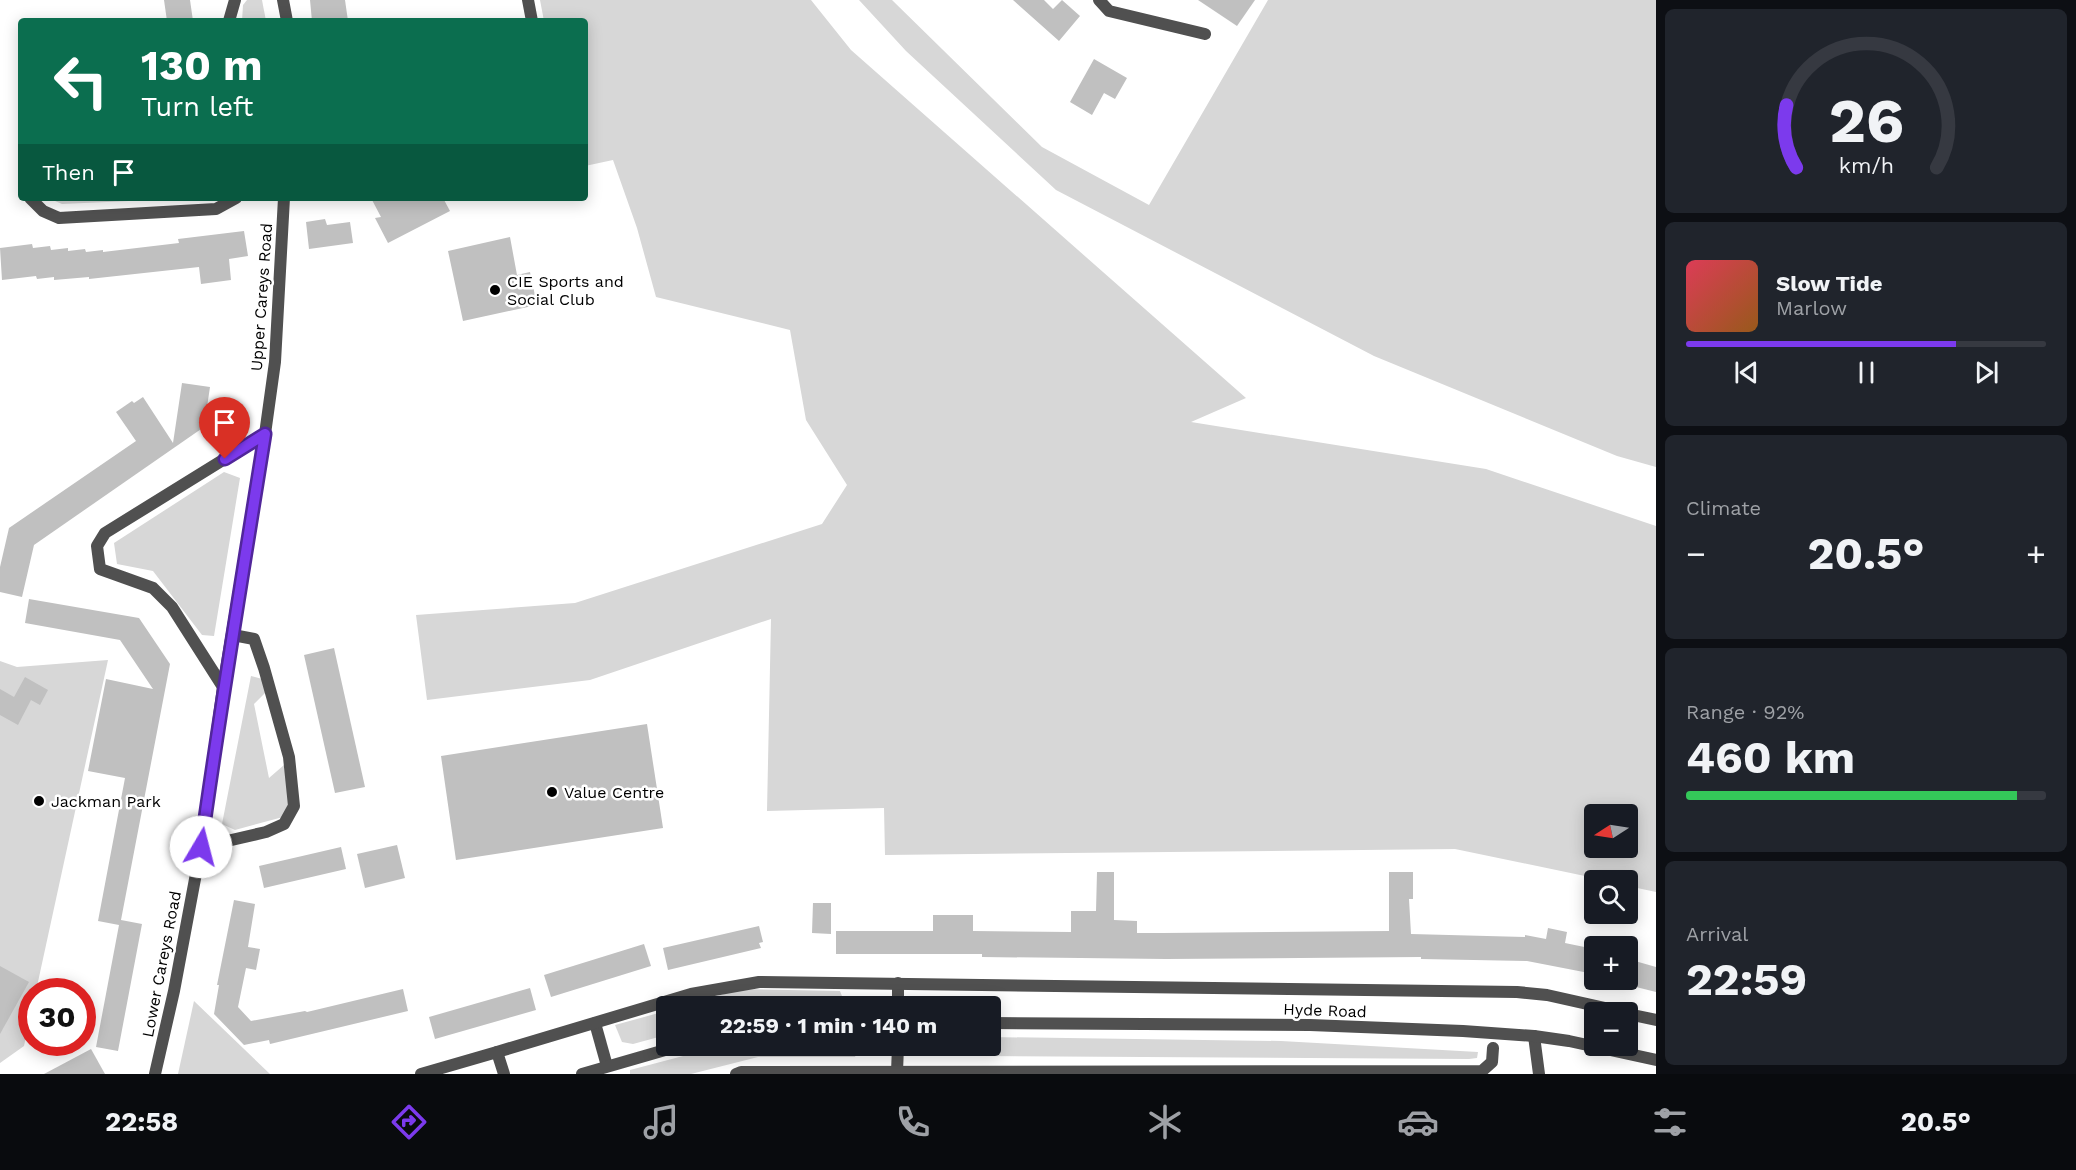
<!DOCTYPE html>
<html lang="en">
<head>
<meta charset="utf-8">
<style>
  body { margin:0; font-family:"Work Sans",sans-serif; background:#20242c; color:#f1f3f6; height:100vh; display:flex; flex-direction:column; font-size:22px; white-space:nowrap }
  * { box-sizing:border-box; margin:0 }
  p { font-size:20px; color:#9ea1a6 }
  .icon { flex:none; width:33px; height:33px; fill:none; stroke:currentColor; stroke-width:2; stroke-linecap:round; stroke-linejoin:round }
  .map { position:relative; flex:1; overflow:hidden }
  .details { display:flex; flex-direction:column; gap:9px; padding:9px; background:#0d0f14; width:420px }
  .details>* { flex:none }
  .hud { position:absolute; left:18px; top:18px; width:570px; height:183px; border-radius:6px; box-shadow:0 3px 15px #0003; background:#0b6e4f; color:#fff; overflow:hidden }
  .needle { width:39px; rotate:258deg }
  .fabs { position:absolute; left:1584px; top:804px; display:grid; gap:12px }
  .fabs a { display:grid; place-items:center; width:54px; height:54px; border-radius:6px; background:#171b24; box-shadow:0 3px 15px #0003; font-size:30px }
  .speed { position:absolute; left:18px; top:978px; display:flex; gap:12px; font-size:30px; font-weight:700; text-align:center }
  .speed>* { display:grid; place-content:center; width:78px; height:78px; border-radius:50%; background:#171b24; box-shadow:0 3px 15px #0003; line-height:1 }
  .speed .limit { border:9px solid #d22; background:#fff; color:#111 }
  .pin { position:absolute; display:grid; place-items:center; width:51px; height:51px; color:#fff; margin:-62px -26px; border-radius:50% 50% 50% 0; rotate:-45deg; box-shadow:0 0 6px #0007 }
  .pin .icon { rotate:45deg }
  .me { position:absolute; width:66px; margin:-33px; rotate:8deg; stroke-linejoin:round; filter:drop-shadow(0 0 4px #0008) }
  .turn { display:flex; align-items:center; gap:21px; height:126px; padding:0 24px; font-size:27px }
  .turn .icon { width:78px; height:78px; stroke-width:2.5 }
  .turn b { display:block; font-size:42px; line-height:51px }
  .then { display:flex; align-items:center; height:57px; padding:0 24px; background:#0003; gap:12px; font-size:22px }
  .big { font-size:45px; font-weight:700; line-height:1.1 }
  .details .card { flex:1; display:flex; flex-direction:column; justify-content:center; gap:9px; min-width:0; padding:0 21px; border-radius:9px; background:#20242c }
  .details .dial { align-items:center; gap:0 }
  .dial svg { height:156px; overflow:visible; fill:none; stroke:#363941; stroke-width:7; stroke-linecap:round; text-anchor:middle }
  .dial text { fill:#f1f3f6; stroke:none }
  .song { display:flex; align-items:center; gap:18px }
  .cover { width:72px; height:72px; border-radius:9px; background:linear-gradient(135deg,hsl(350 70% 55%),hsl(30 70% 35%)) }
  .played { height:6px; border-radius:3px; background:linear-gradient(90deg,#7c3aed 75%,#363941 75%) }
  .keys { display:flex; justify-content:space-around; direction:ltr }
  .heat { display:flex; justify-content:space-between; align-items:center; font-size:33px; direction:ltr }
  .charge { height:9px; border-radius:4px; background:linear-gradient(90deg,#34c759 92%,#363941 0) }
  .trip { position:absolute; left:656px; top:996px; width:345px; height:60px; border-radius:6px; background:#171b24; box-shadow:0 3px 15px #0003; font-weight:700; line-height:60px; text-align:center }
  .menu { display:flex; height:96px; justify-content:space-around; align-items:center; background:#090b0e; color:#9ea1a6 }
  .menu .icon { width:42px; height:42px }
  .menu .active { color:#7c3aed }
  .menu b { font-size:27px; color:#f1f3f6 }
  main { display:flex; flex:1; min-height:0 }
  .map>svg:first-child { display:block }
  .green { fill:#d7d7d7; fill-rule:evenodd }
  .building { fill:#c0c0c0 }
  .lines { fill:none; stroke-linecap:round; stroke-linejoin:round }
  .minor { stroke:#505050; stroke-width:12 }
  .tertiary { stroke:#505050; stroke-width:12 }
  .route-casing { stroke:#51269a; stroke-width:15 }
  .route { stroke:#7c3aed; stroke-width:10 }
  .poi-dot { fill:#000; stroke:#fff; stroke-width:2 }
  .labels { text-anchor:middle; stroke-width:5; stroke-linejoin:round; paint-order:stroke }
  .poi-label { font-size:16px; fill:#000; stroke:#fff; text-anchor:start }
  .street-label { font-size:16px; fill:#000; stroke:#fff }
</style>
</head>
<body>
<main>
<div class="map">
<svg width="1656" height="1074" viewBox="0 0 1656 1074">
  <rect width="100%" height="100%" fill="#fff"/>
  <g class="green">
    <path d="M247 0H262L266 21H242L243 5Z"/>
    <path d="M540 0H811L851 50 1246 398 1191 422 1486 469 1656 526V892L1628 886V880H1604L1455 849 885 855 884 808 767 811 771 619 590 680 427 700 416 615 575 603 822 524 847 485 806 420 790 330 656 297 637 228 613 160 585 166V21H544ZM1594 814H1628V848H1594Z"/>
    <path d="M859 0H892L1042 147 1149 205 1268 0H1656V467L1617 456 1374 356 1056 190 906 51Z"/>
    <path d="M48 198H196L62 204Z"/>
    <path d="M224 472 240 478 214 636 202 635 153 571 117 564 114 543Z"/>
    <path d="M108 660 36 991 32 992 31 1013 24 1046 0 1063V661L17 667Z"/>
    <path d="M251 676 266 680 268 690 254 704 269 778 284 765 290 804 283 817 235 830 222 824Z"/>
    <path d="M742 989 840 991 845 1004 843 1006H681Z"/>
    <path d="M194 1001 270 1074H178Z"/>
    <path d="M666 1011V1035L633 1044 622 1042 615 1025Z"/>
    <path d="M990 1037 1281 1041 1478 1052 1477 1058 1469 1059 979 1056 966 1048V1046H990Z"/>
    <path d="M721 1046H857L859 1048 855 1057H758L691 1074H630V1070Z"/>
  </g>
  <g class="building">
    <path d="M164 0H190L193 21H167Z"/>
    <path d="M310 0H345L348 21H312Z"/>
    <path d="M1013 0H1044L1053 9 1062 0 1080 16 1059 41Z"/>
    <path d="M1198 0H1255L1237 26Z"/>
    <path d="M1094 59 1127 78 1115 99 1104 93 1092 115 1070 102Z"/>
    <path d="M371 198H443L450 211 388 243 375 218 381 217Z"/>
    <path d="M325 219 327 225 350 222 353 243 309 249 306 222Z"/>
    <path d="M244 231 248 256 229 259 231 280 201 284 199 267 89 279V277L54 280V277L37 279 36 276 2 280 0 248 32 244 33 248 50 246 51 250 68 248V251L85 249 86 252 103 250V252L179 243 178 239Z"/>
    <path d="M510 237 517 275 530 272 537 305 463 321 448 251Z"/>
    <path d="M182 383 210 387 204 427 34 545 22 597 0 592V567L9 528 136 441 116 412 132 401 134 403 143 397 173 443Z"/>
    <path d="M29 599 139 618 170 664 121 920 142 924 118 1051 96 1047 119 925 98 921 125 778 88 771 106 679 153 689 120 640 25 623Z"/>
    <path d="M334 648 365 787 335 793 304 655Z"/>
    <path d="M25 677 48 690 40 705 31 700 18 725 0 715V689L14 697Z"/>
    <path d="M647 724 663 828 456 860 441 756Z"/>
    <path d="M397 845 405 878 365 888 357 854Z"/>
    <path d="M341 847 346 869 264 888 259 866Z"/>
    <path d="M1097 872H1114V920L1137 921V933H1163L1389 931V872H1413V899H1409L1411 934 1525 937V935L1546 939 1548 928 1567 932 1565 943 1594 949V974L1527 961 1421 959V957L1166 959 982 957V954H836V931H933V915H973V931L1071 932V911H1096Z"/>
    <path d="M234 900 255 904 248 947 260 949 256 970 246 968 238 1007 251 1021 305 1011 307 1012 403 989 408 1011 270 1044 269 1040 244 1045 214 1014 219 985H217Z"/>
    <path d="M813 903H831V934L812 933Z"/>
    <path d="M759 926 763 942 759 943 761 948 668 970 663 948Z"/>
    <path d="M644 944 651 966 551 997 544 975Z"/>
    <path d="M1628 959 1656 967V992L1628 985Z"/>
    <path d="M0 966 29 982 0 1034Z"/>
    <path d="M530 988 536 1010 435 1039 429 1017Z"/>
    <path d="M91 1049 105 1074H44Z"/>
  </g>
  <g class="lines">
    <g class="minor">
      <path d="M283 0 287 21"/>
      <path d="M528 0 532 21"/>
      <path d="M1099 0 1109 11 1205 34"/>
      <path d="M229 21 235 0"/>
      <path d="M30 198 43 211 59 218 216 209 236 198"/>
      <path d="M223 687 172 607 153 588 100 569 97 546 105 533 265 434"/>
      <path d="M201 847 266 832 284 824 294 806 289 757 264 668 254 639 233 635"/>
      <path d="M898 983V1006"/>
      <path d="M1628 1014 1656 1020"/>
      <path d="M595 1023 607 1066"/>
      <path d="M1534 1036 1539 1074"/>
      <path d="M497 1052 691 994 759 982 1517 992 1547 995 1623 1012"/>
      <path d="M897 1072 898 1046"/>
      <path d="M155 1074 174 991 201 847 223 687 265 434 275 362 284 198"/>
      <path d="M421 1074 497 1052 504 1074"/>
      <path d="M736 1074 741 1072 1482 1071 1492 1062 1493 1048"/>
    </g>
    <g class="tertiary">
      <path d="M990 1023 1310 1025 1463 1031 1534 1036 1569 1041 1656 1060"/>
      <path d="M582 1074 679 1046"/>
    </g>
  </g>
  <g class="lines">
    <defs>
      <path id="route" d="M201 847C220 709 243 572 265 434L225 459"/>
    </defs>
    <use href="#route" class="route-casing"/>
    <use href="#route" class="route"/>
  </g>
  <g class="poi-dot">
    <circle cx="495" cy="290" r="6"/>
    <circle cx="552" cy="792" r="6"/>
    <circle cx="39" cy="801" r="6"/>
  </g>
  <g class="labels">
    <g class="poi-label">
      <text x="507" y="287">CIE Sports and<tspan x="507" dy="18">Social Club</tspan></text>
      <text x="564" y="798">Value Centre</text>
      <text x="51" y="807">Jackman Park</text>
    </g>
    <g class="street-label">
      <text transform="translate(261 297) rotate(-86)" y="6">Upper Careys Road</text>
      <text transform="translate(161 964) rotate(-79)" y="6">Lower Careys Road</text>
      <text transform="translate(1325 1010) rotate(2)" y="6">Hyde Road</text>
    </g>
  </g>
</svg>
<div class="fabs">
<a><svg class="needle" viewBox="-14 -14 28 28"><path d="M0-13l5 13h-10z" fill="#e53935"/><path d="M0 13l5-13h-10z" fill="#9ea1a6"/></svg></a>
<a><svg class="icon" aria-label="search" viewBox="0 0 24 24"><circle cx="10" cy="10" r="6"/><path d="M15 15l6 6"/></svg></a>
<a>+</a>
<a>−</a>
</div>
<div class="speed"><div class="limit">30</div></div>
<div class="pin" style="left:225px;top:459px;background:#d93025"><svg class="icon" aria-label="arrive" viewBox="0 0 24 24"><path d="M6 21V4h12l-3 4 3 4H6"/></svg></div>
<svg class="me" style="left:201px;top:847px" viewBox="-20 -20 40 40"><circle r="19" fill="#fff"/><path d="M0-13L10 11 0 6-10 11z" fill="#7c3aed"/></svg>
<div class="trip">22:59 · 1 min · 140 m</div>
<div class="hud">
<div class="turn"><svg class="icon" aria-label="left" viewBox="0 0 24 24"><path d="M17 20v-9H6M10 6l-5 5 5 5"/></svg><div><b>130 m</b>Turn left</div></div>
<div class="then">Then<svg class="icon" aria-label="arrive" viewBox="0 0 24 24"><path d="M6 21V4h12l-3 4 3 4H6"/></svg></div>
</div>
</div>
<section class="details">
<div class="card dial"><svg viewBox="0 0 100 80">
<path d="M14 69A42 42 0 1 1 86 69"/>
<path d="M14 69A42 42 0 0 1 9 37" stroke="#7c3aed"/>
<text x="50" y="56" font-size="32" font-weight="700">26</text>
<text x="50" y="72" font-size="11">km/h</text>
</svg></div>
<div class="card">
<div class="song"><i class="cover"></i><div><b>Slow Tide</b><p>Marlow</p></div></div>
<div class="played"></div>
<div class="keys"><svg class="icon" aria-label="previous" viewBox="0 0 24 24"><path d="M18 5L8 12l10 7zM5 5v14"/></svg><svg class="icon" aria-label="pause" viewBox="0 0 24 24"><path d="M8 5v14M16 5v14"/></svg><svg class="icon" aria-label="next" viewBox="0 0 24 24"><path d="M6 5l10 7-10 7zM19 5v14"/></svg></div>
</div>
<div class="card"><p>Climate</p>
<div class="heat"><a>−</a><b class="big">20.5°</b><a>+</a></div>
</div>
<div class="card"><p>Range · 92%</p><b class="big">460 km</b><div class="charge"></div></div>
<div class="card"><p>Arrival</p><b class="big">22:59</b></div>
</section>
</main>
<nav class="menu">
<b>22:58</b>
<svg class="icon active" aria-label="directions" viewBox="0 0 24 24"><path d="M12 3l9 9-9 9-9-9zM9 14v-3h6M13 9l2 2-2 2"/></svg>
<svg class="icon" aria-label="music" viewBox="0 0 24 24"><path d="M9 18V5l10-2v13"/><circle cx="6" cy="18" r="3"/><circle cx="16" cy="16" r="3"/></svg>
<svg class="icon" aria-label="phone" viewBox="0 0 24 24"><path d="M5 4h4l2 5-3 2q2 4 5 5l2-3 5 2v4C11 20 4 13 5 4z"/></svg>
<svg class="icon" aria-label="climate" viewBox="0 0 24 24"><path d="M12 3v18M4 7l16 10M4 17L20 7"/></svg>
<svg class="icon" aria-label="car" viewBox="0 0 24 24"><path d="M5 17H2v-5l4-1 3-4h7l3 4 3 1v5h-3M9 17h6M6 11h13"/><circle cx="7" cy="17" r="2"/><circle cx="17" cy="17" r="2"/></svg>
<svg class="icon" aria-label="filters" viewBox="0 0 24 24"><path d="M4 7h16M4 17h16"/><circle cx="9" cy="7" r="2"/><circle cx="15" cy="17" r="2"/></svg>
<b>20.5°</b>
</nav>
</body>
</html>
